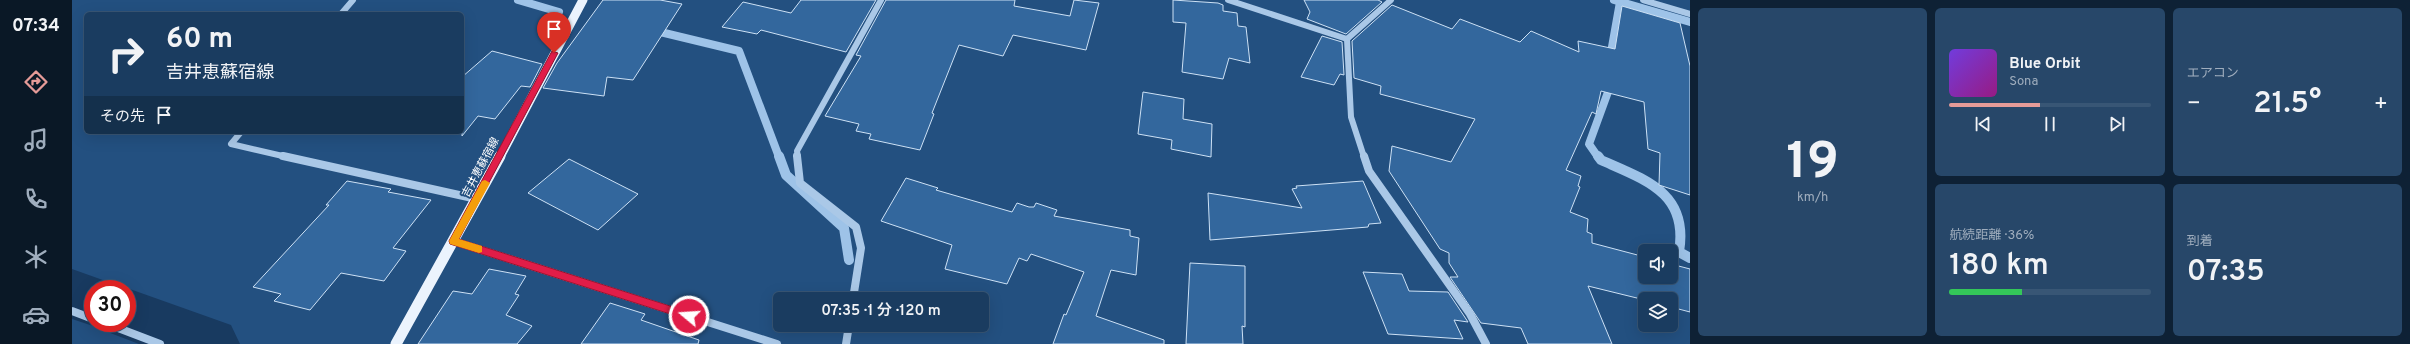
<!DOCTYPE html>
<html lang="ja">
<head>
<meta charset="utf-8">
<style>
  body { margin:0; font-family:Overpass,"Noto Sans JP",sans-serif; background:#274769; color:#f1f3f6; height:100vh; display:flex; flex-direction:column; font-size:15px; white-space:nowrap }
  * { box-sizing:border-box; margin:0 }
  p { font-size:13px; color:#9fadbd }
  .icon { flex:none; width:22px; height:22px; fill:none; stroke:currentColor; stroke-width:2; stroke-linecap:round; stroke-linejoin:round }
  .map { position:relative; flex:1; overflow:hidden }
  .side { display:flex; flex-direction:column; gap:8px; padding:8px; background:#0e2135; width:720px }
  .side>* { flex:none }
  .banner { position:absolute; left:12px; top:12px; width:380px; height:122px; border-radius:6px; box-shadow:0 4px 16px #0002,0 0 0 1px #385675; background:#1a3c60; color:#f1f3f6; overflow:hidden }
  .tools { position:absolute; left:1566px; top:244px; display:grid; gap:8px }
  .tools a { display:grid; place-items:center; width:40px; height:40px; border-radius:6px; background:#1a3c60; box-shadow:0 4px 16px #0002,0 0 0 1px #385675; font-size:20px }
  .speed { position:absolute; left:12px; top:280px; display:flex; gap:8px; font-size:20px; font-weight:700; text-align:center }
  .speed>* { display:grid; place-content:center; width:52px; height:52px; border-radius:50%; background:#1a3c60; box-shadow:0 4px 16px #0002,0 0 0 1px #385675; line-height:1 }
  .speed .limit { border:6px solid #d22; background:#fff; color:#111 }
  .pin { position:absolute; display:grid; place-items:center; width:34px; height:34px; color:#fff; margin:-41px -17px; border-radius:50% 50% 50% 0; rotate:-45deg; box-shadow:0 0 4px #0007 }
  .pin .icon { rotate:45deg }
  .me { position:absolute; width:44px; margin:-22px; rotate:288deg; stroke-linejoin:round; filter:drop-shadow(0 0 3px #0008) }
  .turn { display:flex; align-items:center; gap:14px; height:84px; padding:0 16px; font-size:18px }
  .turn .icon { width:52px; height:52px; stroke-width:2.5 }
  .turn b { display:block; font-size:28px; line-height:34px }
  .then { display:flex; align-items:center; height:38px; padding:0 16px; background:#0003; gap:8px; font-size:15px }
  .big { font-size:30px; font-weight:600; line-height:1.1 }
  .side .widget { flex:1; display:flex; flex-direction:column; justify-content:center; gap:6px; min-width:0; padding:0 14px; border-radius:6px; background:#274769 }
  .side .dial { align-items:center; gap:0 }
  .dial b { font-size:52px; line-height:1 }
  .song { display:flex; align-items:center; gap:12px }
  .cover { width:48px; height:48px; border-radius:6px; background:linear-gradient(135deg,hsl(260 70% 55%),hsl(310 70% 35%)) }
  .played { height:4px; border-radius:2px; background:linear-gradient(90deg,#e69b98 45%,#385675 45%) }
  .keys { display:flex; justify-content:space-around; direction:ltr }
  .heat { display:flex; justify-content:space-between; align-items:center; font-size:22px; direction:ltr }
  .charge { height:6px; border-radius:3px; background:linear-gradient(90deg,#34c759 36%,#385675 0) }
  .side .tiles { flex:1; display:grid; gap:8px; grid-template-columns:repeat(3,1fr) }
  .widget:first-child { grid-row:span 2 }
  .trip { position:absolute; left:701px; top:292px; width:216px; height:40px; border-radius:6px; background:#1a3c60; box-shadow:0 4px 16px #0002,0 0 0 1px #385675; font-weight:600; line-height:40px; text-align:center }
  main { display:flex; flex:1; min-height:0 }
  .tabs { display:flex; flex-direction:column; width:72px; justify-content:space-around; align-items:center; background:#0a1826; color:#9fadbd }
  .tabs .icon { width:28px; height:28px }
  .tabs .on { color:#e69b98 }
  .tabs b { font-size:18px; color:#f1f3f6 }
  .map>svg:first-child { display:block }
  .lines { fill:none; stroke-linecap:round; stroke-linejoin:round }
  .stream-far1 { stroke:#9ec3e8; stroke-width:8 }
  .stream { stroke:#9ec3e8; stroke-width:10 }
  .river { fill:#183a60; fill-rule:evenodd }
  .building { fill:#33679d; stroke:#cde1f5 }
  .minor-far1 { stroke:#aac8e7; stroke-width:6 }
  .minor { stroke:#aac8e7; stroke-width:8 }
  .major-far1 { stroke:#ebf3fd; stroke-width:9 }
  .major { stroke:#ebf3fd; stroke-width:11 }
  .route { fill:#e11d48; stroke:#92132f }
  .slow { fill:#f59e0b }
  .labels { text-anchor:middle; stroke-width:4; stroke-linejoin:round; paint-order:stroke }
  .street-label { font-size:11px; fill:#fff; stroke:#235080 }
</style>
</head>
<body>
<main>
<nav class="tabs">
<b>07:34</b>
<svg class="icon on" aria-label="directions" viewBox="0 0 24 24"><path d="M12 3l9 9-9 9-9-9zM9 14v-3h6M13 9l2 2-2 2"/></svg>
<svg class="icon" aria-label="music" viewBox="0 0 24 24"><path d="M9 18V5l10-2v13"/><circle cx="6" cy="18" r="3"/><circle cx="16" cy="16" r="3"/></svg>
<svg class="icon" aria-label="phone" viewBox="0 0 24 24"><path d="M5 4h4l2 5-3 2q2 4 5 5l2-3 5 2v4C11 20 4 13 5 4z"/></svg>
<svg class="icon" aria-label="climate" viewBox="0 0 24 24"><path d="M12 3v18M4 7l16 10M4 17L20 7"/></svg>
<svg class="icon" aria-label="car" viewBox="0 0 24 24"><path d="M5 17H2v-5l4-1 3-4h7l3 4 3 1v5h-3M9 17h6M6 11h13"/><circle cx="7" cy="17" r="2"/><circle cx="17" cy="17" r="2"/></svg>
</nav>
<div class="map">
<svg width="1618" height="344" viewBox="0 0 1618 344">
  <rect width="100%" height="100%" fill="#235080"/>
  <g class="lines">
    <g class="stream-far1">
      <path d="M446 0 487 12"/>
      <path d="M1542 0 1618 22"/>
      <path d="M1548 2 1540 47 1554 52"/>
      <path d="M580 30 667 51 707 157"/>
      <path d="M1526 157 1517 144 1540 81"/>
    </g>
    <g class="stream">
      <path d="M707 156 714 175 772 228 777 260"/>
      <path d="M1526 156 1529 160C1574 180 1617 193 1607 252L1618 258"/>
    </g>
    <g class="river">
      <path d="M0 269 42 284 45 289H21V323H29L21 326 0 319Z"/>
      <path d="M55 288 159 325 168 344H67L33 331 30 323H55V289H51Z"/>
    </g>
  </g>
  <g class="building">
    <path d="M531 0H588L610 4 561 80 535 77 532 96 471 88 485 63Z"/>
    <path d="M729 0H804L774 52 689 30 685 34 650 27 671 2 719 13Z"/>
    <path d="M814 0H943L942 6 998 16 1002 0 1027 3 1014 50 941 35 931 56 887 45 860 113 862 114 848 150 797 139 799 134 784 131 787 124 753 116 789 56 784 55Z"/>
    <path d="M1101 0 1146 3 1151 5V11L1165 13 1166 26 1174 27 1178 63 1157 58 1151 79 1110 72 1114 23 1101 22Z"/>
    <path d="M1232 0H1306L1310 2 1274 34 1235 19 1238 12Z"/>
    <path d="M1320 5 1380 29 1388 19 1448 42 1459 31 1507 52 1506 41 1543 49 1550 6 1608 23 1618 66V195L1587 185 1588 153 1576 149 1572 102 1529 91 1524 114 1520 112 1494 170 1509 176 1506 186 1508 187 1498 212 1516 219 1515 232 1520 234V243L1573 257V277H1599V264L1618 269V312L1599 307V299L1573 300 1516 286 1540 344H1456L1449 328 1409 323 1378 277H1386L1377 263V253L1368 249 1317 171 1320 146 1379 162 1403 119 1308 94 1309 86 1282 78 1280 41Z"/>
    <path d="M1250 36 1270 42 1272 75 1268 74 1262 85 1229 77Z"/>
    <path d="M420 51 470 64 458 87 449 86 423 119 406 116 390 136V77Z"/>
    <path d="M1071 92 1112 99 1111 119 1140 124 1139 157 1099 149 1100 140 1066 134Z"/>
    <path d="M497 159 566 194 526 230 456 193Z"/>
    <path d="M834 178 866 188 864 190 940 212 945 203 957 207H962L964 203 985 210 982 216 1058 230V236L1067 238 1064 275 1039 270 1024 316 1092 340V344H981L992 314 994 315 1012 272 959 254 955 261 947 258 935 284 873 269 880 245 809 221Z"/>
    <path d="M275 181 319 189 316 192 359 200 321 248 334 251 312 281 269 273 238 310 202 301 209 294 181 287 257 205H254Z"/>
    <path d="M1291 181 1309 223 1297 224 1296 227 1138 240 1136 193 1230 208 1220 189 1225 188 1224 186Z"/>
    <path d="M1118 263 1173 266V327L1170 326 1171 344H1114Z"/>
    <path d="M417 269 454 276 443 294 447 295 434 315 460 326 445 344H346L381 291 400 294Z"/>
    <path d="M1291 272 1330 274 1337 291 1376 292 1396 322 1382 320 1391 339 1316 334Z"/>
    <path d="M538 303 573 314 569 320 627 340 626 344H509Z"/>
  </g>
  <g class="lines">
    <g class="minor-far1">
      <path d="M1156 0 1275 39"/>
      <path d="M1571 0 1618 14"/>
      <path d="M269 14 281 0"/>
      <path d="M1275 39 1279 117 1292 157"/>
      <path d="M1275 39 1319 0"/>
      <path d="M169 132 159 144 215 157"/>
      <path d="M726 157 725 151 809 0"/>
    </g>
    <g class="minor">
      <path d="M211 156 405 199"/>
      <path d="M725 156 728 183 784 227 789 248 781 299"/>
      <path d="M1292 156 1297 171 1398 314 1414 344"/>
      <path d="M381 241 705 344"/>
      <path d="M0 311 21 319"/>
      <path d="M33 323 88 344"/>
      <path d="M774 344 777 325"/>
    </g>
    <path class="major-far1" d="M428 157 511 0"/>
    <path class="major" d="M324 344 428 156"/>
  </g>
  <path class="route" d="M480 51 486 53 387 239 617 312 622 316 621 319 617 320 378 244 377 241Z"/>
  <path class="slow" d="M413 180 418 183 387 239 410 246V252L407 253 378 244 377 241 410 181Z"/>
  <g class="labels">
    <g class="street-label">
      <text transform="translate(408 167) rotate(-62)" y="4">吉井恵蘇宿線</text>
    </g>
  </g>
</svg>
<div class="tools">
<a><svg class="icon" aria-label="sound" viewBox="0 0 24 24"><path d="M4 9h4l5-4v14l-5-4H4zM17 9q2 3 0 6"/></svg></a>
<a><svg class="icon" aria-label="layers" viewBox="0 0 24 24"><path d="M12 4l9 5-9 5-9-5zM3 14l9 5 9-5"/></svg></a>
</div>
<div class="speed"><div class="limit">30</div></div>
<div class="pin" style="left:482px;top:53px;background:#d93025"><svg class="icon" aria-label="arrive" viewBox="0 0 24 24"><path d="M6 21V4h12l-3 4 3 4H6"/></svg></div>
<svg class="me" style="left:617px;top:316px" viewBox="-20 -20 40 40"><circle r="17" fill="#e11d48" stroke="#fff" stroke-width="3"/><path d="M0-11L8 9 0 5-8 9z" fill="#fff"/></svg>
<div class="trip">07:35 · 1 分 · 120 m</div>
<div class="banner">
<div class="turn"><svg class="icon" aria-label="right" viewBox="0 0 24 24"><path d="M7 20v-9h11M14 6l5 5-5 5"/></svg><div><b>60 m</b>吉井恵蘇宿線</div></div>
<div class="then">その先<svg class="icon" aria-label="arrive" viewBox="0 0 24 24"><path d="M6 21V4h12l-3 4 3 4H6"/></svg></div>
</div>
</div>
<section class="side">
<div class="tiles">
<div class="widget dial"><b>19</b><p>km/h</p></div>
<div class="widget">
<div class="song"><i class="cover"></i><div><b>Blue Orbit</b><p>Sona</p></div></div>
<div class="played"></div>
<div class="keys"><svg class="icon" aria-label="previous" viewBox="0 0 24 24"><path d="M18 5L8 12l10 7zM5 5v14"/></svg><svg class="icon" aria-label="pause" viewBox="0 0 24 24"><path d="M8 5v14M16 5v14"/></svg><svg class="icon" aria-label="next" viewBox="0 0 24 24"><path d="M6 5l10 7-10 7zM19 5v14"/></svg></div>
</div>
<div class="widget"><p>エアコン</p>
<div class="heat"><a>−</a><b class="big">21.5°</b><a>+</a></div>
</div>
<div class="widget"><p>航続距離 · 36%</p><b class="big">180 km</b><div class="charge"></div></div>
<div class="widget"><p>到着</p><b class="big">07:35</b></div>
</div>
</section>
</main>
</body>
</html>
